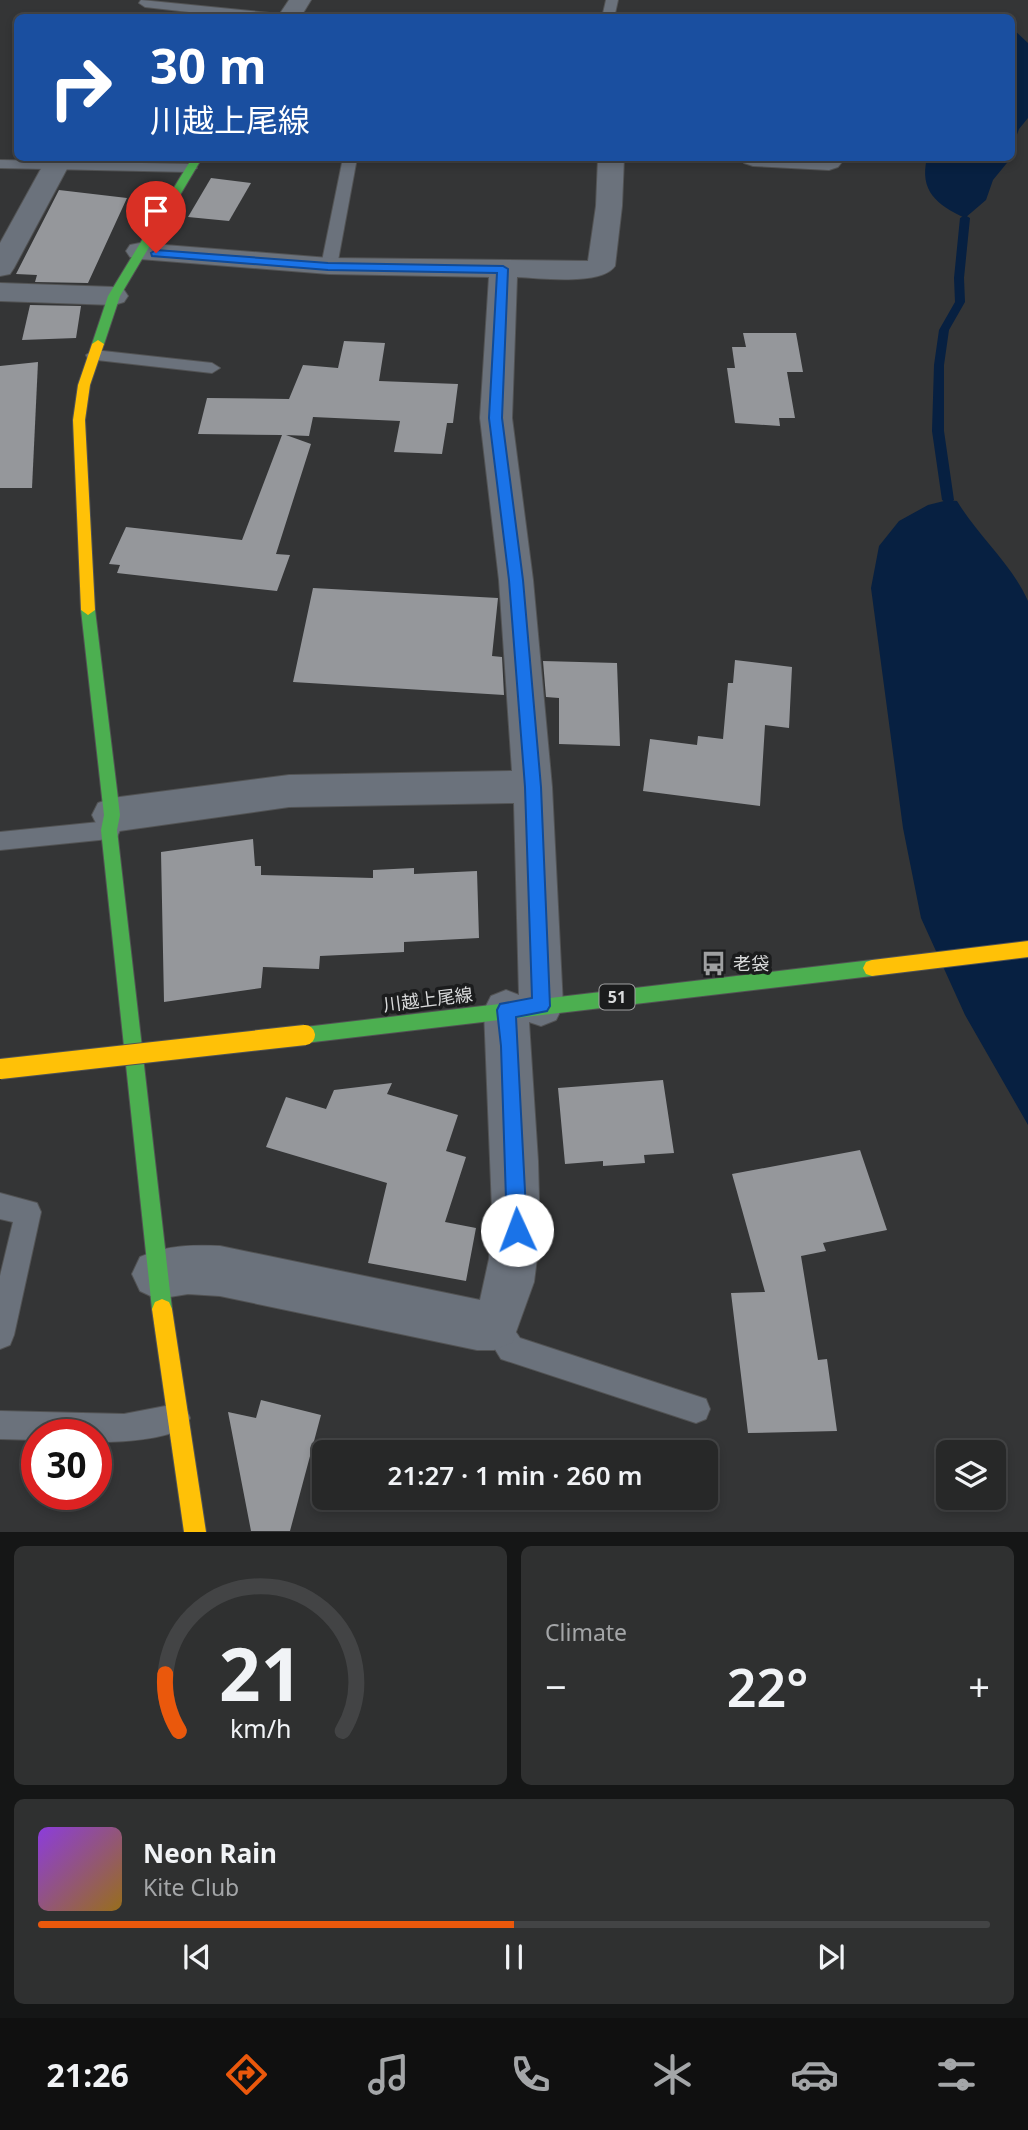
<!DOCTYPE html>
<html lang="en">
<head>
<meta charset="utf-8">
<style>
  body { margin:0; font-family:"Noto Sans","Noto Sans JP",sans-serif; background:#2f3030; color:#f1f3f6; height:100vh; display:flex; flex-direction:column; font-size:26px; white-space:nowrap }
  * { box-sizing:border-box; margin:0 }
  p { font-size:23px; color:#a4a6a8 }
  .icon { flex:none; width:38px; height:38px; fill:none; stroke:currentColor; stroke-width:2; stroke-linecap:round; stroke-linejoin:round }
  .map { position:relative; height:1532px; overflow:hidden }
  .sheet { display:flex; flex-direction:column; gap:14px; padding:14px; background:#151616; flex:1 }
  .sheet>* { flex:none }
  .guide { position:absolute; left:14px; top:14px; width:1001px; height:147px; border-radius:10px; box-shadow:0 4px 10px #0003,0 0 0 2px #434445; background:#1a4fa0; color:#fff; overflow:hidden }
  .tools { position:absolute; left:936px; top:1440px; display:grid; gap:14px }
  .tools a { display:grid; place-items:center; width:70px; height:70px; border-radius:10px; background:#272828; box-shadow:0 4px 10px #0003,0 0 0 2px #434445; font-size:35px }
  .speed { position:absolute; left:21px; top:1419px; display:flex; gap:14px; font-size:35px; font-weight:700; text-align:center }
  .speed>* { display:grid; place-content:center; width:91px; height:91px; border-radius:50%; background:#272828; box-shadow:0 4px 10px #0003,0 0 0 2px #434445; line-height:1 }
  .speed .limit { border:10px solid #d22; background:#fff; color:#111 }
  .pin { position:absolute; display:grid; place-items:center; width:60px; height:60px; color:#fff; margin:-72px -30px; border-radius:50% 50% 50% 0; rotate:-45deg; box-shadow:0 0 7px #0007 }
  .pin .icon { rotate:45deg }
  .me { position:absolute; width:77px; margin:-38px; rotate:358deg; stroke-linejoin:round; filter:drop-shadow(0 0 5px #0008) }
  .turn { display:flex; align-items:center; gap:24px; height:147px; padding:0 21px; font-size:32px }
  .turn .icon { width:91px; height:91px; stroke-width:2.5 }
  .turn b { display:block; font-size:49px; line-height:60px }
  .big { font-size:52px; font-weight:600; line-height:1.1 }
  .sheet .widget { flex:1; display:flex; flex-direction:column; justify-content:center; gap:10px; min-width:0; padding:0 24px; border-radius:10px; background:#2f3030 }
  .sheet .dial { align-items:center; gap:0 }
  .dial svg { height:182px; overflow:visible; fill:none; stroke:#434445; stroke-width:7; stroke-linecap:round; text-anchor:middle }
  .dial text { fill:#f1f3f6; stroke:none }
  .song { display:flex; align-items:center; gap:21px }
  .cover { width:84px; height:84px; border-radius:10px; background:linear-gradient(135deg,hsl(270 70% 55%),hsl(40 70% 35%)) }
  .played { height:7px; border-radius:4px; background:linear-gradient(90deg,#ea580c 50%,#434445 50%) }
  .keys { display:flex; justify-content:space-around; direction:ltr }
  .heat { display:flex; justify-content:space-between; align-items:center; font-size:38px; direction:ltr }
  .sheet .tiles { flex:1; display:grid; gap:14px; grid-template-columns:1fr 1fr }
  .widget:last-child { grid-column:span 2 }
  .trip { position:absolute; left:312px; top:1440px; width:406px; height:70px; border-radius:10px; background:#272828; box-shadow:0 4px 10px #0003,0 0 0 2px #434445; font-weight:600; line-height:70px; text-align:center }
  .menu { display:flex; height:112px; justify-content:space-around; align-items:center; background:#101010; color:#a4a6a8 }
  .menu .icon { width:49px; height:49px }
  .menu .selected { color:#ea580c }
  .menu b { font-size:32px; color:#f1f3f6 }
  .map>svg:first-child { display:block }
  .water { fill:#072041 }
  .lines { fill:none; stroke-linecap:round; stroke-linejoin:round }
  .stream { fill:#072041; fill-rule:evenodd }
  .building { fill:#95979b }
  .lane-casing { stroke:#525354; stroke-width:2 }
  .street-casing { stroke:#525354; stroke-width:2 }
  .fast-casing { stroke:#525354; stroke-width:2 }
  .slow-casing { stroke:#525354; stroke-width:2 }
  .lane { fill:#6b727c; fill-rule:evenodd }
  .street { fill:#6b727c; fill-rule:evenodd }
  .fast { fill:#4caf50; fill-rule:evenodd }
  .slow { fill:#ffc107; fill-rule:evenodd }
  .slow-bridge-casing { stroke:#525354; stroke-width:22; stroke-linecap:butt }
  .slow-bridge { stroke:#ffc107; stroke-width:20 }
  .route { fill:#1a73e8; stroke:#114b97; stroke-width:2 }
  .labels { text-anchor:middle; stroke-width:7; stroke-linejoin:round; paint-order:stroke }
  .shield { fill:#1b1c1d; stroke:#a0a1a2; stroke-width:2 }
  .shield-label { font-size:16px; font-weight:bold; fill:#d9dadb }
  .poi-label { font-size:18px; fill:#d9dadb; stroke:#1b1c1d; text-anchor:start }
  .street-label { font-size:18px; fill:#d9dadb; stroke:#1b1c1d }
</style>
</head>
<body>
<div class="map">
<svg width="1028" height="1532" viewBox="0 0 1028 1532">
  <rect width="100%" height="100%" fill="#343536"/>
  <g class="water">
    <path d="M1012 28 1028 43V118L1019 129 1012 149Z"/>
    <path d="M927 158H1011L993 180 986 200 965 218C937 205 919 191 927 158Z"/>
    <path d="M948 500 957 501C978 536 1011 563 1028 601V1125L965 1015 921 918 903 828 871 588 879 546 899 521 928 505Z"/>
  </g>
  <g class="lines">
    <path class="stream" d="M965 215 970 218 964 278 965 302 949 330 944 365V431L954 500 948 504 942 500 932 431 934 365 939 330 955 302 954 278 960 218Z"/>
  </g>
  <g class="building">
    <path d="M211 178 251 183 229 221 188 217Z"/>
    <path d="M59 190 127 198 88 283 35 282 37 275 16 274Z"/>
    <path d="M30 305 81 306 76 338 22 340Z"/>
    <path d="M743 333H796L803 372H787L795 418H779L780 426 735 423 727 368H735L732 347H746Z"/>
    <path d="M344 341 385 343 379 381 458 384 453 423H447L442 454 394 452 400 421 313 417 309 436 286 435 311 444 276 554 290 555 277 591 117 573 120 565 109 564 126 527 242 540 282 435 198 434 207 398 289 399 303 365 338 368Z"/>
    <path d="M38 362 32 488H0V366Z"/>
    <path d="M313 588 498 598 492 656 502 657 504 695 293 682Z"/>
    <path d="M735 660 792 667 789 728 765 725 760 806 643 791 650 739 697 745 698 736 723 739 728 683H733Z"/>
    <path d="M543 661 617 663 620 746 559 744V698L546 697Z"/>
    <path d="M253 839 255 866H261V875L373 878V870L414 868V874L477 871 479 938 404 942V952L320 956 319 969 263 967 261 988 164 1002 161 852Z"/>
    <path d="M663 1080 674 1153 644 1155 645 1163 603 1166V1161L565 1164 558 1088Z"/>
    <path d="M392 1083 387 1094 458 1115 446 1151 466 1157 445 1222 476 1228 466 1281 368 1263 387 1183 266 1147 286 1097 326 1109 334 1090Z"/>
    <path d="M860 1150 887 1230 823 1243 826 1251 801 1256 818 1360 827 1359 837 1431 748 1433 731 1293 765 1292 732 1174Z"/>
    <path d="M261 1400 321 1415 290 1531H251L228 1412 256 1418Z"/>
  </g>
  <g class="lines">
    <defs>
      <g id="lane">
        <path d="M141 0 280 14 286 18H242L145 7 139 3Z"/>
        <path d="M606 0H618L614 18H602Z"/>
        <path d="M343 158H357L337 266 329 271 321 266Z"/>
        <path d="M0 160 190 164 197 168 190 172 0 168Z"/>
        <path d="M94 350 212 363 220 368 212 373 88 359 86 355Z"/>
        <path d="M109 821 117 823 120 830 117 837 109 839 0 850V832Z"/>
        <path d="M0 1193 37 1203 41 1212 14 1335 10 1345 0 1349V1276L13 1222 0 1219Z"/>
        <path d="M494 1311 504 1315 520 1338 706 1399 710 1409 706 1419 696 1423 501 1359 480 1325 484 1315Z"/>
        <path d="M176 1404 186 1408 190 1418 186 1428C158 1440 126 1442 96 1442V1435H37V1440L0 1439V1411L124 1414Z"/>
      </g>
      <g id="street">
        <path d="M289 0H311L300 18H277Z"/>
        <path d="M57 158 65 160 69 165 14 268 10 274 0 276V243L43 165 47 160Z"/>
        <path d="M598 158H624L622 206 615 266C601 286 540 278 517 277L512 418 533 580 552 787 563 1006 556 1020 541 1026 529 1022 538 1161 540 1234 534 1282 512 1343 494 1350H477L220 1296 188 1294 157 1299 140 1291 132 1274 140 1257C167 1245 191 1245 220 1246L480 1300 489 1259 492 1209 484 1010 491 996 506 990 519 995 514 803 289 807 112 832 98 827 92 815 98 803 112 798 289 775 512 771 499 580 480 418 489 277 329 274 140 259 130 257 126 251 130 245 140 243 329 258 588 261 596 206Z"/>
        <path d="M740 158H839L842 162 838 167 829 170 753 166 744 163Z"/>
        <path d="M0 283 114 287 124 290 128 296 124 302 114 305 0 301Z"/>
      </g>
      <g id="fast">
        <path d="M192 158H202L120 296 104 344 102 347H94L92 344 108 296Z"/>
        <path d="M88 605 95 610 120 815 117 830 172 1309 169 1316 162 1319 155 1316 152 1309 101 830 104 815 81 610Z"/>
        <path d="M872 960 878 962 881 968 878 974 872 976 305 1043 299 1041 296 1035 299 1029 305 1027Z"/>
      </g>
      <g id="slow">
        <path d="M98 340 104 344 90 385 85 420 95 610 88 615 81 610 73 420 78 385 92 344Z"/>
        <path d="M1028 941V957L872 976 866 974 863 968 866 962 872 960Z"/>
        <path d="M162 1299 169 1302 172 1309 206 1532H184L152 1309 155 1302Z"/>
      </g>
    </defs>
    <use href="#lane" class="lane-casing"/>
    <use href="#street" class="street-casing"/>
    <use href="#fast" class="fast-casing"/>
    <use href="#slow" class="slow-casing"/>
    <use href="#lane" class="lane"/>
    <use href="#street" class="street"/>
    <use href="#fast" class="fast"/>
    <use href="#slow" class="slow"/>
    <defs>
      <path id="slow-bridge" d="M0 1069 305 1035"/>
    </defs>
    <use href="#slow-bridge" class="slow-bridge-casing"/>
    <use href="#slow-bridge" class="slow-bridge"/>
  </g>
  <path class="route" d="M156 250 328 263 503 266 508 269 502 418 523 580 541 787 550 1006 547 1011 516 1017 527 1230 524 1237 517 1240 510 1237 507 1230 501 1046 497 1010 500 1004 532 998 525 787 509 580 489 418 497 273 328 270 152 256 151 253Z"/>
  <defs>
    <symbol id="bus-bare" viewBox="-9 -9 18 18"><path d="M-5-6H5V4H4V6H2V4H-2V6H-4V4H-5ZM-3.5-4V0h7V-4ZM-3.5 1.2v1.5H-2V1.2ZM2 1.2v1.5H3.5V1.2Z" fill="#9fa0a1" stroke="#1b1c1d" stroke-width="2.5" paint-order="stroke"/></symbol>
  </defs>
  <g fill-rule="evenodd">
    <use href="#bus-bare" x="696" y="946" width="35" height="35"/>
  </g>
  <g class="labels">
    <rect class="shield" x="599.5" y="984.5" width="35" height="25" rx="5"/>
    <g class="shield-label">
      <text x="617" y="1003">51</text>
    </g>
    <g class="poi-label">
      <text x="733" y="970">老袋</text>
    </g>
    <g class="street-label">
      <text transform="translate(428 1000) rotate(-7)" y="6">川越上尾線</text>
    </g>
  </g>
</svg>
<div class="tools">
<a><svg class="icon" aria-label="layers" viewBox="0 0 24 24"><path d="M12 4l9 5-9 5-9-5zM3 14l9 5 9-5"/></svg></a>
</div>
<div class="speed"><div class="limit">30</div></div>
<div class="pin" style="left:156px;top:253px;background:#d93025"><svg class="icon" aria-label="arrive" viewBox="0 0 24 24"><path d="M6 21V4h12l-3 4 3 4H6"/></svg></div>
<svg class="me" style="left:517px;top:1230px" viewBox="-20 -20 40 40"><circle r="19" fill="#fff"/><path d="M0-13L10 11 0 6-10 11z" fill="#1a73e8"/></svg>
<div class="trip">21:27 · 1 min · 260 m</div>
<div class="guide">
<div class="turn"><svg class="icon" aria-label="right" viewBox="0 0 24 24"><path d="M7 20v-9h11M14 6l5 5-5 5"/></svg><div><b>30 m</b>川越上尾線</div></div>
</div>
</div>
<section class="sheet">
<div class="tiles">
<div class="widget dial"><svg viewBox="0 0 100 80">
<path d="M14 69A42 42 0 1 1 86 69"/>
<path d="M14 69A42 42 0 0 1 8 44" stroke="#ea580c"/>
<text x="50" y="56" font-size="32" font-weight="700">21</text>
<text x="50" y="72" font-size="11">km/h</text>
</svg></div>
<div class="widget"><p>Climate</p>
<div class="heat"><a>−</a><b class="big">22°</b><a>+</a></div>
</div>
<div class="widget">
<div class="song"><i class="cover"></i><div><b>Neon Rain</b><p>Kite Club</p></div></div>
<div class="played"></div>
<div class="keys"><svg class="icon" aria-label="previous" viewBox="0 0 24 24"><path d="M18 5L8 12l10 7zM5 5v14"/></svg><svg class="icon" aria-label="pause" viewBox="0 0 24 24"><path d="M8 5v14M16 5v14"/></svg><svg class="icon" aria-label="next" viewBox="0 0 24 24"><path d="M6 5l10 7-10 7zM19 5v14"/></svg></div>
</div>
</div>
</section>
<nav class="menu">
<b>21:26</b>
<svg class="icon selected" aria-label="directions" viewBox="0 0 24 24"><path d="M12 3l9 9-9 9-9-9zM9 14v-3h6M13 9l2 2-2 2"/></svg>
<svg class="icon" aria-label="music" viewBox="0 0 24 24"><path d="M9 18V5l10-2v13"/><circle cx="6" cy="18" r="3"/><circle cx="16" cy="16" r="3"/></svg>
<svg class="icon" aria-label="phone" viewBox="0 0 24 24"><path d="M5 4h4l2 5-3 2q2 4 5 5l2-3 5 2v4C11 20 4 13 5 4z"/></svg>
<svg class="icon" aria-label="climate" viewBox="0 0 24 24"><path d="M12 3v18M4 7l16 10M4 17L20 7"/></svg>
<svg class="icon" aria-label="car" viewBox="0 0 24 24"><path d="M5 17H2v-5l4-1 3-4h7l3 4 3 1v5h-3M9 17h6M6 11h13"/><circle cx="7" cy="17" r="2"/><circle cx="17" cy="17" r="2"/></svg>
<svg class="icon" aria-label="filters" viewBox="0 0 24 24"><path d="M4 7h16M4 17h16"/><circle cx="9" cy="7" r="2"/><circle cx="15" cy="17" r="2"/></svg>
</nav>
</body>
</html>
